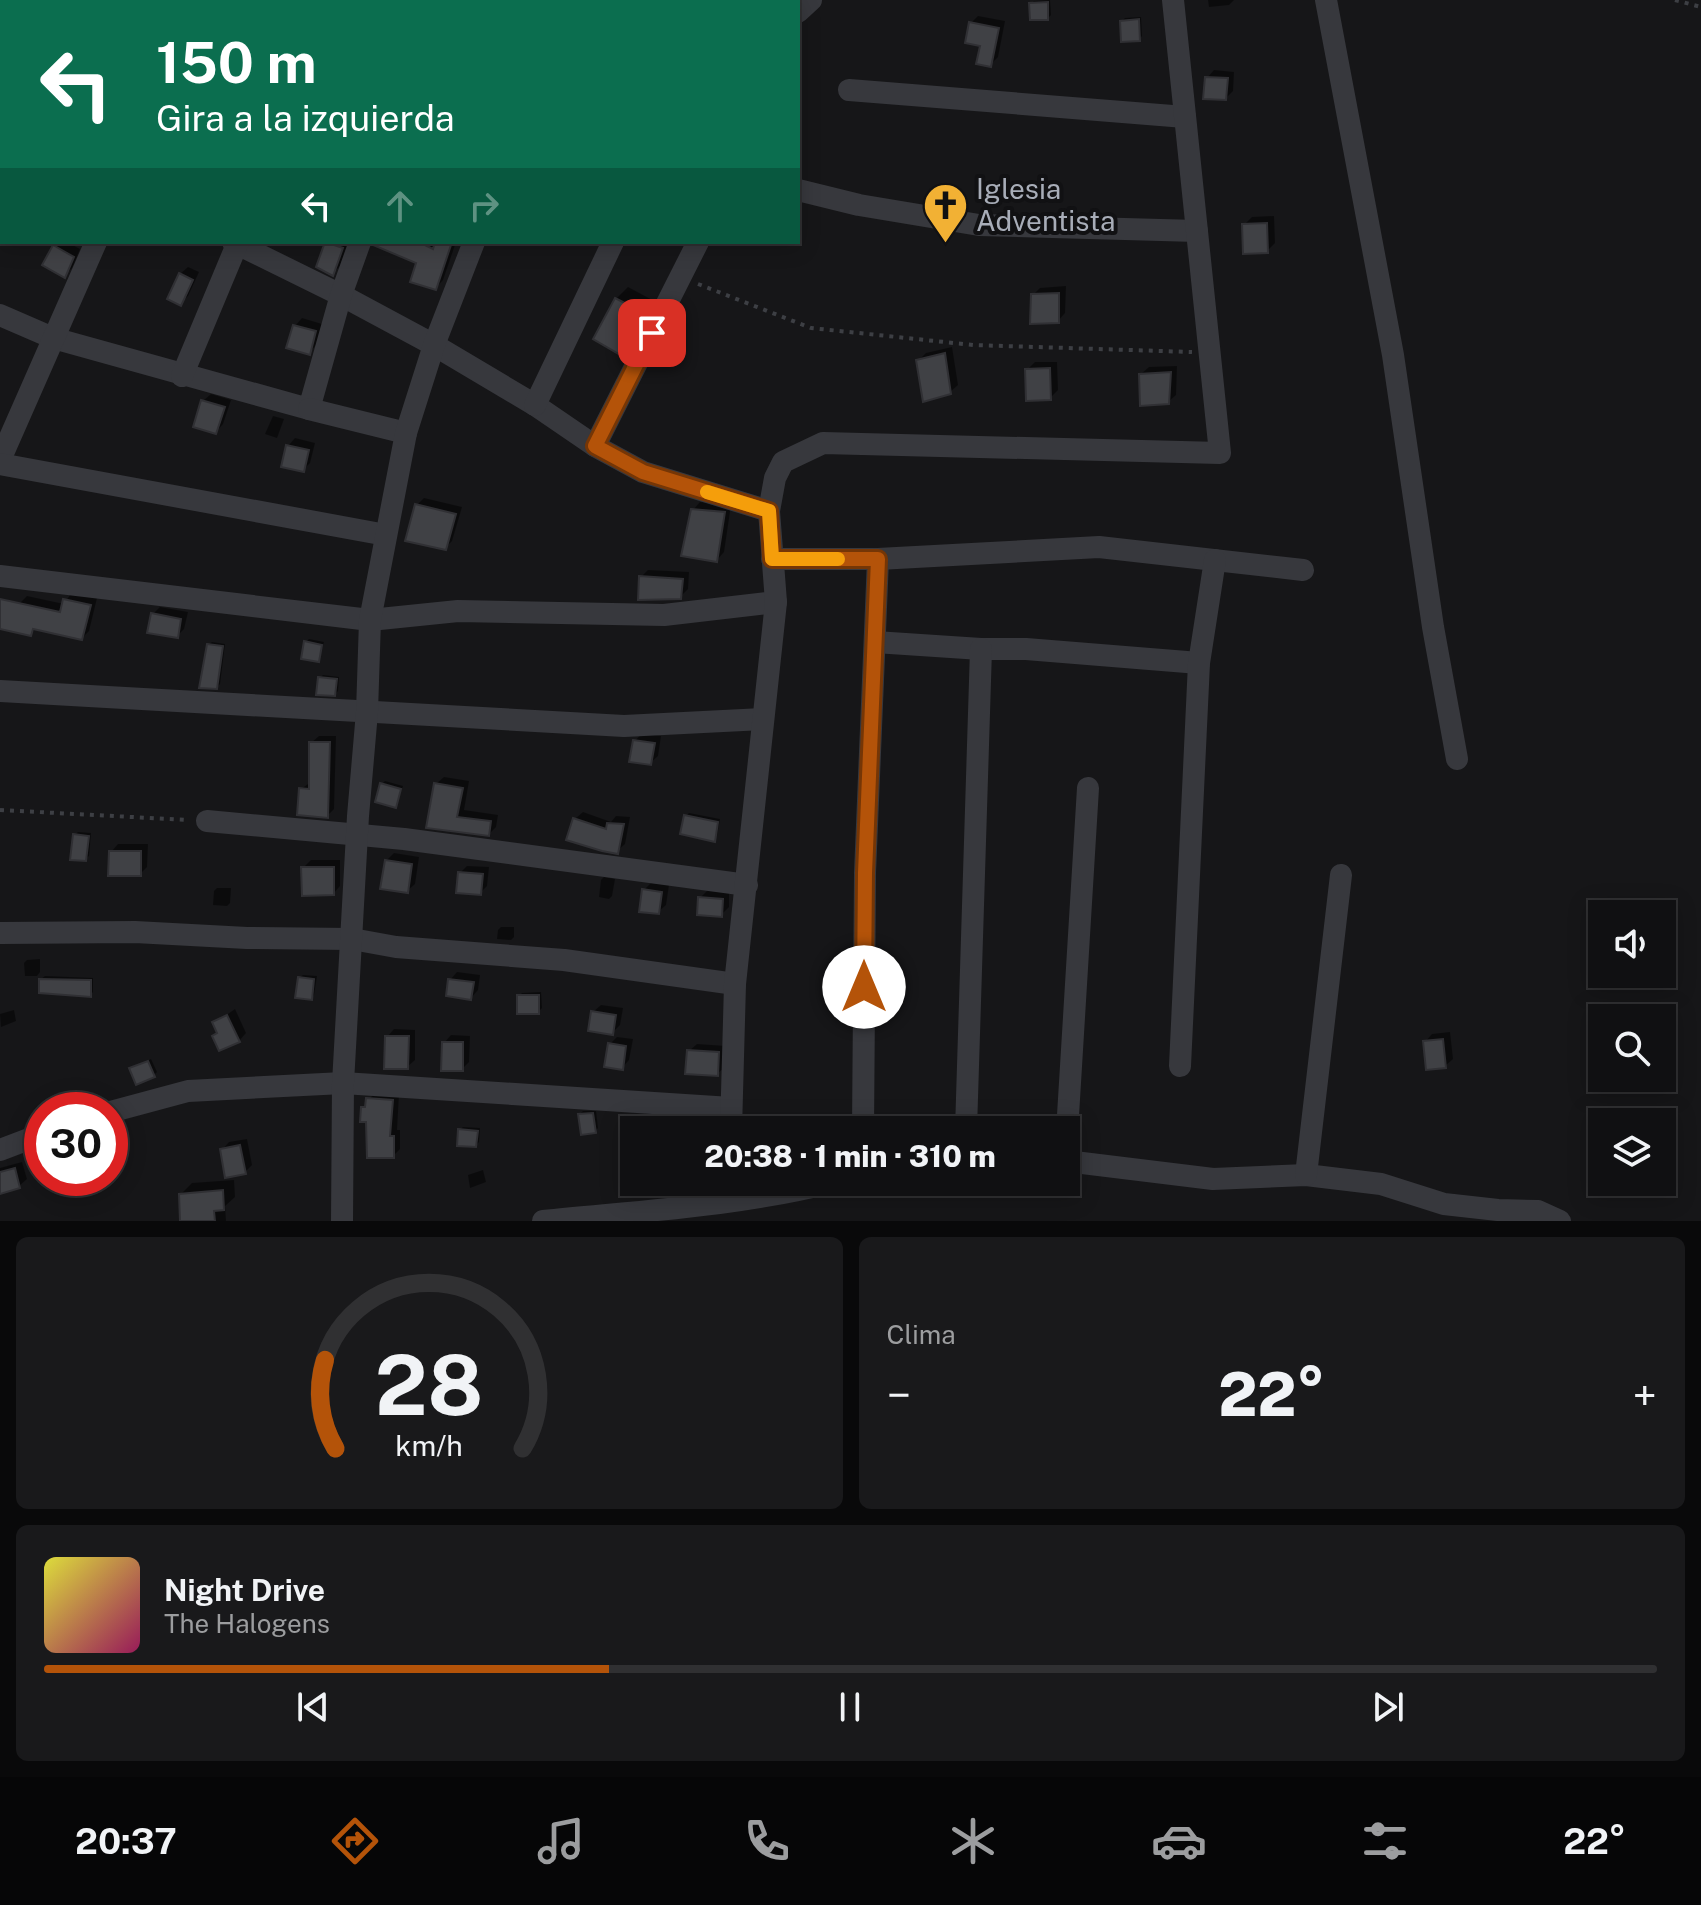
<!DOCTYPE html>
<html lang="es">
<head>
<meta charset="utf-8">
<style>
  body { margin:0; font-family:"Public Sans",sans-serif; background:#19191b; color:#f1f3f6; height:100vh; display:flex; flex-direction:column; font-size:30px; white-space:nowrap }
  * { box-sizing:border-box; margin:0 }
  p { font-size:26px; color:#9c9d9f }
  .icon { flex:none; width:44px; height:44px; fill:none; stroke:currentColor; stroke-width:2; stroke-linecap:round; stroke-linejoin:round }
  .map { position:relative; height:1221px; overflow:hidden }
  .drawer { display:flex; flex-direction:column; gap:16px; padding:16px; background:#09090a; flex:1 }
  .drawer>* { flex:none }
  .banner { position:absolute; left:0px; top:0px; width:800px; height:244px; box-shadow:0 4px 20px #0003,0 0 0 2px #303032; background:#0b6e4f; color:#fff; overflow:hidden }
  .tools { position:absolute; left:1588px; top:900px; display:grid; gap:16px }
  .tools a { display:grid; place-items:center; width:88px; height:88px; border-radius:0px; background:#101012; box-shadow:0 4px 20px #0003,0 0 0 2px #303032; font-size:40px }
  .speed { position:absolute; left:24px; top:1092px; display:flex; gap:16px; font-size:40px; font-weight:700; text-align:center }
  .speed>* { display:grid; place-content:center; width:104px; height:104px; border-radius:50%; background:#101012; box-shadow:0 4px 20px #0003,0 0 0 2px #303032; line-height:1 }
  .speed .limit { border:12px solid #d22; background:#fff; color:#111 }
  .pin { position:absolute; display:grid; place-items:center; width:68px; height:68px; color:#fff; margin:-34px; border-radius:16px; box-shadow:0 4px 12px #0006 }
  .me { position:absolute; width:88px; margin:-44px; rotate:0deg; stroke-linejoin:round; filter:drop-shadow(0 0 6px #0008) }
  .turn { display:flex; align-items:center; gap:28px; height:168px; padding:0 24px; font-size:36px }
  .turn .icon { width:104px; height:104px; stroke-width:2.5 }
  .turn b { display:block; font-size:56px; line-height:68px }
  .lanes { display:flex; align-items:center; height:76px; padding:0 24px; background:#0003; justify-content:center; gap:40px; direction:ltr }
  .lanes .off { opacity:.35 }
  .big { font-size:60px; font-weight:800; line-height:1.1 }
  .drawer .widget { flex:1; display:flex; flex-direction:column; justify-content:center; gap:12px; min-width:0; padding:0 28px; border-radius:12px; background:#19191b }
  .drawer .dial { align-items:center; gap:0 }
  .dial svg { height:208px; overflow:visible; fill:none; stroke:#303032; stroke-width:7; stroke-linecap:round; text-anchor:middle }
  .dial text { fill:#f1f3f6; stroke:none }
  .song { display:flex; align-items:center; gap:24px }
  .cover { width:96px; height:96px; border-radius:12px; background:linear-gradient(135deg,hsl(60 70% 55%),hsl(330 70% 35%)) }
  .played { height:8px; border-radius:4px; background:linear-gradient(90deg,#b45309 35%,#303032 35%) }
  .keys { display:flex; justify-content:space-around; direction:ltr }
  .heat { display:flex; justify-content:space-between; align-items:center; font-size:44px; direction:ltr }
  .drawer .tiles { flex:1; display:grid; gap:16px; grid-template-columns:1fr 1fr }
  .widget:last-child { grid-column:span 2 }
  .trip { position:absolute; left:620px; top:1116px; width:460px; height:80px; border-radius:0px; background:#101012; box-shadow:0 4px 20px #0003,0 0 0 2px #303032; font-weight:800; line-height:80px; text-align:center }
  .tab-bar { display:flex; height:128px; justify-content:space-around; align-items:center; background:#060607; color:#9c9d9f }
  .tab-bar .icon { width:56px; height:56px }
  .tab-bar .on { color:#b45309 }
  .tab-bar b { font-size:36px; color:#f1f3f6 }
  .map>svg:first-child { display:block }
  .shadow { fill:#0007 }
  .building { fill:#404145; stroke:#303034; stroke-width:2 }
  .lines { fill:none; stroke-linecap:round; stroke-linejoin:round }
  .path { stroke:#3d3f44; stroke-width:4; stroke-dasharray:4 6; stroke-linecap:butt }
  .minor { stroke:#37383d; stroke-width:22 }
  .route-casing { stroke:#753606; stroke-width:20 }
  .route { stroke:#b45309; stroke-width:14 }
  .slow { stroke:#f59e0b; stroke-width:14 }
  .labels { text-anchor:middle; stroke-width:8; stroke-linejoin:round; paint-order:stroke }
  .poi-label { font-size:28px; fill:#a8adb8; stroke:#111113; text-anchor:start }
</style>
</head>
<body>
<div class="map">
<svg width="1701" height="1221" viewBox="0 0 1701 1221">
  <rect width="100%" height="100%" fill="#161618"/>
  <g class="shadow">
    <path d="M350 0H381L350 2Z"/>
    <path d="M517 0H558L516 2Z"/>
    <path d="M592 0H634L591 2Z"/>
    <path d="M673 0H694L672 2Z"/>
    <path d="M1050 0 1051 15 1048 18 1031 4 1034 1Z"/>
    <path d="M1208 0H1234L1229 5 1209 7Z"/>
    <path d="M978 16 1005 21 998 57 990 65 971 23Z"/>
    <path d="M1141 17 1142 36 1139 39 1122 21 1125 18Z"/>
    <path d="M1214 70 1234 72 1233 91 1226 98 1207 78Z"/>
    <path d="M1274 216 1275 243 1267 251 1244 225 1252 217Z"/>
    <path d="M59 242H67L80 249 72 268 65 275 54 246Z"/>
    <path d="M328 242H348L340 266 333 273 318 266Z"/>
    <path d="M399 242H456L443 280 436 288 419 262Z"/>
    <path d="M188 267 199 272 188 296 180 303V274Z"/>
    <path d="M1066 286 1065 313 1058 321 1033 295 1040 288Z"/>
    <path d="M628 287 656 302 636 343 624 354 616 299Z"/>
    <path d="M302 318 322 324 316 345 309 353 295 326Z"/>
    <path d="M952 347 958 385 950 392 918 361 926 353Z"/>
    <path d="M1035 362H1057L1058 390 1050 398 1027 370Z"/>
    <path d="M1177 366 1176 395 1168 402 1141 374 1149 367Z"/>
    <path d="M211 394 231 400 223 424 216 432 203 401Z"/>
    <path d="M273 416 284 419 277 438 265 434Z"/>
    <path d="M295 438 315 443 310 463 303 470 288 446Z"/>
    <path d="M424 498 462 507 452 541 445 548 417 505Z"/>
    <path d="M700 502 731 505 724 552 717 560 693 510Z"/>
    <path d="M648 570 689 572 688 589 680 597 641 577Z"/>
    <path d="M72 592 97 598 89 631 82 638 37 628 30 634 13 630 20 603 27 596 64 604Z"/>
    <path d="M160 607 188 612 184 629 177 636 153 614Z"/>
    <path d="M309 639 324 642 318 660 306 642Z"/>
    <path d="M212 642 225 644 220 684 217 687 208 645Z"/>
    <path d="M323 675 339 677 338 691 335 694 320 678Z"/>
    <path d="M642 733 661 736 658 756 650 763 635 741Z"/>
    <path d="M319 736H336L334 809 327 816 301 789 311 782V743Z"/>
    <path d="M444 777 469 781 464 810 498 815 496 827 489 834 428 825 436 784Z"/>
    <path d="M385 781 403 786 395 806 382 784Z"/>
    <path d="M583 812 611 822 616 816 630 817 625 844 617 851 575 819Z"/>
    <path d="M689 813 720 819 717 836 714 839 686 816Z"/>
    <path d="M78 832 91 833 89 856 85 859 75 835Z"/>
    <path d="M118 844H148L147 867 140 874 111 852Z"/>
    <path d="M394 853 419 857 415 884 407 891 386 861Z"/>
    <path d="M311 860H340V886L333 894 303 868Z"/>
    <path d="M467 866 489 867 487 886 480 893 460 873Z"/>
    <path d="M604 877 615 879 612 896 609 899 599 897 601 880Z"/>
    <path d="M651 883 669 885 666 905 658 912 644 890Z"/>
    <path d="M217 888H231L230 903 227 906 213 905 214 891Z"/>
    <path d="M707 891 729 892V907L721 915 700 898Z"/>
    <path d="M501 927H514V937L511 940 497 939 498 930Z"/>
    <path d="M40 959V972L37 976H25L24 963 27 960Z"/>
    <path d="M457 972 480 975 478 990 471 998 450 980Z"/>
    <path d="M303 975 317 976 314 995 311 998 299 978Z"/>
    <path d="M45 976 93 978V992L90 995 41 979Z"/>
    <path d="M541 992 542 1008 538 1012 519 996 522 993Z"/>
    <path d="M601 1005 623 1008 620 1025 612 1033 593 1012Z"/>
    <path d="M235 1009 246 1033 239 1041 219 1032 215 1023Z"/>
    <path d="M14 1010 16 1021 1 1027 0 1014Z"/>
    <path d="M394 1029 415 1030V1060L407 1067 387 1037Z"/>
    <path d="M1450 1032 1453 1059 1445 1066 1425 1042 1432 1034Z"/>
    <path d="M451 1035 470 1036 469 1062 462 1069 444 1043Z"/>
    <path d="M617 1037 633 1039 629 1060 622 1068 610 1044Z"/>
    <path d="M697 1044 726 1046 725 1067 717 1074 689 1051Z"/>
    <path d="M151 1059 157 1072 153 1076 132 1068Z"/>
    <path d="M375 1092 399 1094 397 1130H400V1149L393 1156 368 1120 363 1108Z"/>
    <path d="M583 1111H596L598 1128 595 1131 580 1114Z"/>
    <path d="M463 1127 480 1128 479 1142 476 1145 460 1130Z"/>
    <path d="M247 1139 252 1165 245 1172 222 1150 229 1142Z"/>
    <path d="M22 1162 27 1179 19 1186 0 1192V1168Z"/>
    <path d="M483 1170 486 1182 470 1188 468 1175Z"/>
    <path d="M234 1180 235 1197 225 1206 226 1221H182L181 1194 192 1183Z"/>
  </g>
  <g class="building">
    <path d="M1048 2V20H1030L1029 3Z"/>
    <path d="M1139 19 1140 41 1121 42 1120 21Z"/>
    <path d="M969 22 999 28 991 67 976 64 980 46 965 43Z"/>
    <path d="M1205 77 1228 78 1226 100 1203 99Z"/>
    <path d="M1267 223 1268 253 1243 254 1242 224Z"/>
    <path d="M325 242 343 248 333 276 316 267Z"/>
    <path d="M374 242H419L433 249 435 242H452L436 290 410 282 416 263 373 245Z"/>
    <path d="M53 245 74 257 65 278 42 265Z"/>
    <path d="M179 273 193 280 181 306 167 299Z"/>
    <path d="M1059 293V323L1030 324 1031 294Z"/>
    <path d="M615 298 646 314 624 357 593 339Z"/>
    <path d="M293 325 316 331 310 355 286 348Z"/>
    <path d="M945 353 951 394 923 402 916 360Z"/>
    <path d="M1050 368 1051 400 1026 401 1025 369Z"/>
    <path d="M1171 372 1169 404 1140 406 1139 374Z"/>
    <path d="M201 400 225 407 216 434 193 427Z"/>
    <path d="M286 445 309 450 304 472 281 467Z"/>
    <path d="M415 504 456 514 446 550 405 541Z"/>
    <path d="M691 509 725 512 717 562 681 556Z"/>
    <path d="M639 576 683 579 681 599 638 600Z"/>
    <path d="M0 599 60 612 63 599 91 605 82 640 33 629 31 636 0 629Z"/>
    <path d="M151 613 181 619 178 638 147 633Z"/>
    <path d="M304 641 322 645 319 662 301 659Z"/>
    <path d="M207 644 223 646 217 689 199 688Z"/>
    <path d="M318 677 337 679 335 696 316 695Z"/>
    <path d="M633 740 655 743 651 765 629 762Z"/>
    <path d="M309 742H330L328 818 297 815 299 788 309 789Z"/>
    <path d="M380 783 401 789 396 808 375 802Z"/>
    <path d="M434 783 463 788 457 817 491 821 489 836 426 828Z"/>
    <path d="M684 815 718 822 715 842 680 834Z"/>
    <path d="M573 818 606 829 607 823 624 824 618 854 602 851 566 840Z"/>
    <path d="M73 834 89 836 86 861 70 860Z"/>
    <path d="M109 851H141V876H108Z"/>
    <path d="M385 860 412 864 408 893 380 889Z"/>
    <path d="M301 867H334V895L302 896Z"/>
    <path d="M458 872 483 874 481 895 456 893Z"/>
    <path d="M642 889 662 892 659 914 639 912Z"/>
    <path d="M698 897 723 899 722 917 697 915Z"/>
    <path d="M298 977 314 979 312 1000 295 998Z"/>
    <path d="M39 979 91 980V997L39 993Z"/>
    <path d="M448 979 474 982 471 1000 446 996Z"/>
    <rect x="517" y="995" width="22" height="19"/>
    <path d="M591 1011 616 1015 613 1035 588 1031Z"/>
    <path d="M227 1015 240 1042 219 1051 212 1036 217 1033 212 1022Z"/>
    <path d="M385 1036H409L408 1069H384Z"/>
    <path d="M1443 1039 1446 1068 1426 1070 1423 1041Z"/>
    <path d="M442 1042H463V1071H441Z"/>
    <path d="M608 1043 626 1046 623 1070 604 1067Z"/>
    <path d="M687 1050 719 1052 718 1076 685 1074Z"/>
    <path d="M148 1061 155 1077 136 1085 129 1068Z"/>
    <path d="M366 1098 393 1100 390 1136H394V1158H367L366 1122H360L361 1107H365Z"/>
    <path d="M593 1113 596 1133 581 1135 578 1114Z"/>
    <path d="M458 1129 478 1131 476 1147 457 1146Z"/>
    <path d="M240 1145 246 1174 225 1178 220 1149Z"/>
    <path d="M15 1168 20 1188 0 1194V1172Z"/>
    <path d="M223 1190 224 1210 214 1211 215 1221H180L179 1194Z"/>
  </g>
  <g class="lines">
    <g class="path">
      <path d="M1675 0 1701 7"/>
      <path d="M698 284 811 328 973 345 1192 352"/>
      <path d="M0 810 188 820"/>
    </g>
    <g class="minor">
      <path d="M235 0 244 2"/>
      <path d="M750 0 756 2"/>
      <path d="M1326 0 1393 355 1433 627 1457 759"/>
      <path d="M86 2 87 0"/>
      <path d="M204 2 205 0"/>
      <path d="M447 2V0"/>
      <path d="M564 2V0"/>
      <path d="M798 12 811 0"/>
      <path d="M849 90 1185 117"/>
      <path d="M0 141 2 142"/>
      <path d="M0 183 2 180"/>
      <path d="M798 190 859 205 979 225 1197 231"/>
      <path d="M233 242 341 295 434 345 535 405 595 446 643 472 769 511"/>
      <path d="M0 315 53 338 309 409 341 295 360 242"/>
      <path d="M182 376 238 242"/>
      <path d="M535 405 613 242"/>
      <path d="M309 409 406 433"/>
      <path d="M595 446 698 242"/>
      <path d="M0 460 96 242"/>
      <path d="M0 464 386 535"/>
      <path d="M772 559H878L1099 547 1303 570"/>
      <path d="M0 576 370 620 458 611 664 615 776 602"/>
      <path d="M875 642 981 649H1026L1199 663"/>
      <path d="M0 691 624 726 763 719"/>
      <path d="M207 821 404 839 747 885"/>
      <path d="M0 933 135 932 247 938 352 939 396 947 564 960 735 984"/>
      <path d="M1180 1066 1199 663 1215 560"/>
      <path d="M110 1112 188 1091 343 1083 731 1108"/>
      <path d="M731 1130 735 984 776 602 769 511 775 478 783 462 823 443 1220 453 1173 0"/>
      <path d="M863 1130 865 873 878 559"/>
      <path d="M966 1130 981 649"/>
      <path d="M1066 1148 1088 788"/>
      <path d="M0 1150 42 1134"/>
      <path d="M1066 1161 1213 1179 1306 1175 1381 1184 1444 1204 1498 1210 1538 1211 1560 1221"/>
      <path d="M1306 1175 1341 875"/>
      <path d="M342 1221 343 1083 358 816 367 712 370 620 406 433 434 345 474 242"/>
      <path d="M543 1221C640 1211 738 1206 833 1182"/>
    </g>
  </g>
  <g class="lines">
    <defs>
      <path id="route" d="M652 333 595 446 643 472 769 511 772 559H878L865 873 864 987"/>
    </defs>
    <use href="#route" class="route-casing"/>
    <use href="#route" class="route"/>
    <path class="slow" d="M707 492 769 511 772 559H838"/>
  </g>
  <defs>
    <symbol id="church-pin" viewBox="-11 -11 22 30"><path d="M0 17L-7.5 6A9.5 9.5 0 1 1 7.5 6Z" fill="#f2b134" stroke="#111113"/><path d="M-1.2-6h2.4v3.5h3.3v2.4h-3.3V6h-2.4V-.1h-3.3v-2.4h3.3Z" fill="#111"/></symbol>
  </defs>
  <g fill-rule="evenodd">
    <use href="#church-pin" x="920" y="180" width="51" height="69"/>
  </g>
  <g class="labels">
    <g class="poi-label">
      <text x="976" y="199">Iglesia<tspan x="976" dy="32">Adventista</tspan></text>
    </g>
  </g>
</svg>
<div class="tools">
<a><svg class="icon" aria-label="sound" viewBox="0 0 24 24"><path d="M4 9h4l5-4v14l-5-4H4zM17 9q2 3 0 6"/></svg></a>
<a><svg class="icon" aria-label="search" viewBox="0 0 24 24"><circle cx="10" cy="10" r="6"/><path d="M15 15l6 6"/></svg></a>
<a><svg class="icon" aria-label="layers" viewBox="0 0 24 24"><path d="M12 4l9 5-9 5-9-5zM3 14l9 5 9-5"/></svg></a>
</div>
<div class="speed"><div class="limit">30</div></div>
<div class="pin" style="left:652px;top:333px;background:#d93025"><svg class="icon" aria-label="arrive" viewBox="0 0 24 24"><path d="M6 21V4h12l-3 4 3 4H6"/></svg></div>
<svg class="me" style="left:864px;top:987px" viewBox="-20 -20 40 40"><circle r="19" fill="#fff"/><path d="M0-13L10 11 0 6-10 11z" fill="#b45309"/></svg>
<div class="trip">20:38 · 1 min · 310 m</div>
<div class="banner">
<div class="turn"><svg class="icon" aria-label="left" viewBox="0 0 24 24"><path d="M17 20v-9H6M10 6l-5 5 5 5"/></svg><div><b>150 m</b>Gira a la izquierda</div></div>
<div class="lanes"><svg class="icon" aria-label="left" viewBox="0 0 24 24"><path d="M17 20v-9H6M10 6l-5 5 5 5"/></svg><svg class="icon off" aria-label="ahead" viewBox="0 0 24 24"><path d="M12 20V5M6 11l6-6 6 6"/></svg><svg class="icon off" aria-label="right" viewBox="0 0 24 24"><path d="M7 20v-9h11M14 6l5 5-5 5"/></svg></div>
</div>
</div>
<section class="drawer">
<div class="tiles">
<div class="widget dial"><svg viewBox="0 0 100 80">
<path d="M14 69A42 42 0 1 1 86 69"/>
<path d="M14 69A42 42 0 0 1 10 35" stroke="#b45309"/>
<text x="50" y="56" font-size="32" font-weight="700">28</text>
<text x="50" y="72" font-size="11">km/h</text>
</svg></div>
<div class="widget"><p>Clima</p>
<div class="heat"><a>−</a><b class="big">22°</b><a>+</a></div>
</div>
<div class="widget">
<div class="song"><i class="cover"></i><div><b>Night Drive</b><p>The Halogens</p></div></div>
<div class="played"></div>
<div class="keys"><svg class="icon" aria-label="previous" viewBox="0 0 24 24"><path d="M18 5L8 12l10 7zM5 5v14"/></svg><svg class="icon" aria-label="pause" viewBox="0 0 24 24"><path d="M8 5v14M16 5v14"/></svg><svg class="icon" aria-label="next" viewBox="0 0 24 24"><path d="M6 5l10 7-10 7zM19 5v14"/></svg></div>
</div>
</div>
</section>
<nav class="tab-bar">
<b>20:37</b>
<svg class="icon on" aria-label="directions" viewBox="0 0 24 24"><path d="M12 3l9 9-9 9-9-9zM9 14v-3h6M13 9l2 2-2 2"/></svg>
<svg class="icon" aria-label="music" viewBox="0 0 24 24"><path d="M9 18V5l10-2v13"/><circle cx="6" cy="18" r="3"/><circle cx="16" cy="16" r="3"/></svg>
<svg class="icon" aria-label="phone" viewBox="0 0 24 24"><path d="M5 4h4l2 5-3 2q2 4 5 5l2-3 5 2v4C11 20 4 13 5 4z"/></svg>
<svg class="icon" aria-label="climate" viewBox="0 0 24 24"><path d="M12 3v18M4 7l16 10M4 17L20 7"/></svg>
<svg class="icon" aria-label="car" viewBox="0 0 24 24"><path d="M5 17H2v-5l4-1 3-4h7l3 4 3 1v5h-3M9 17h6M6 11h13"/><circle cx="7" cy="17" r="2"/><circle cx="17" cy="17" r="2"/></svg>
<svg class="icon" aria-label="filters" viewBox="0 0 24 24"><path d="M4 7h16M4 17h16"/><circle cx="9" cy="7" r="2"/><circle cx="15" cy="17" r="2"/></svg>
<b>22°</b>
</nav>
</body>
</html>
